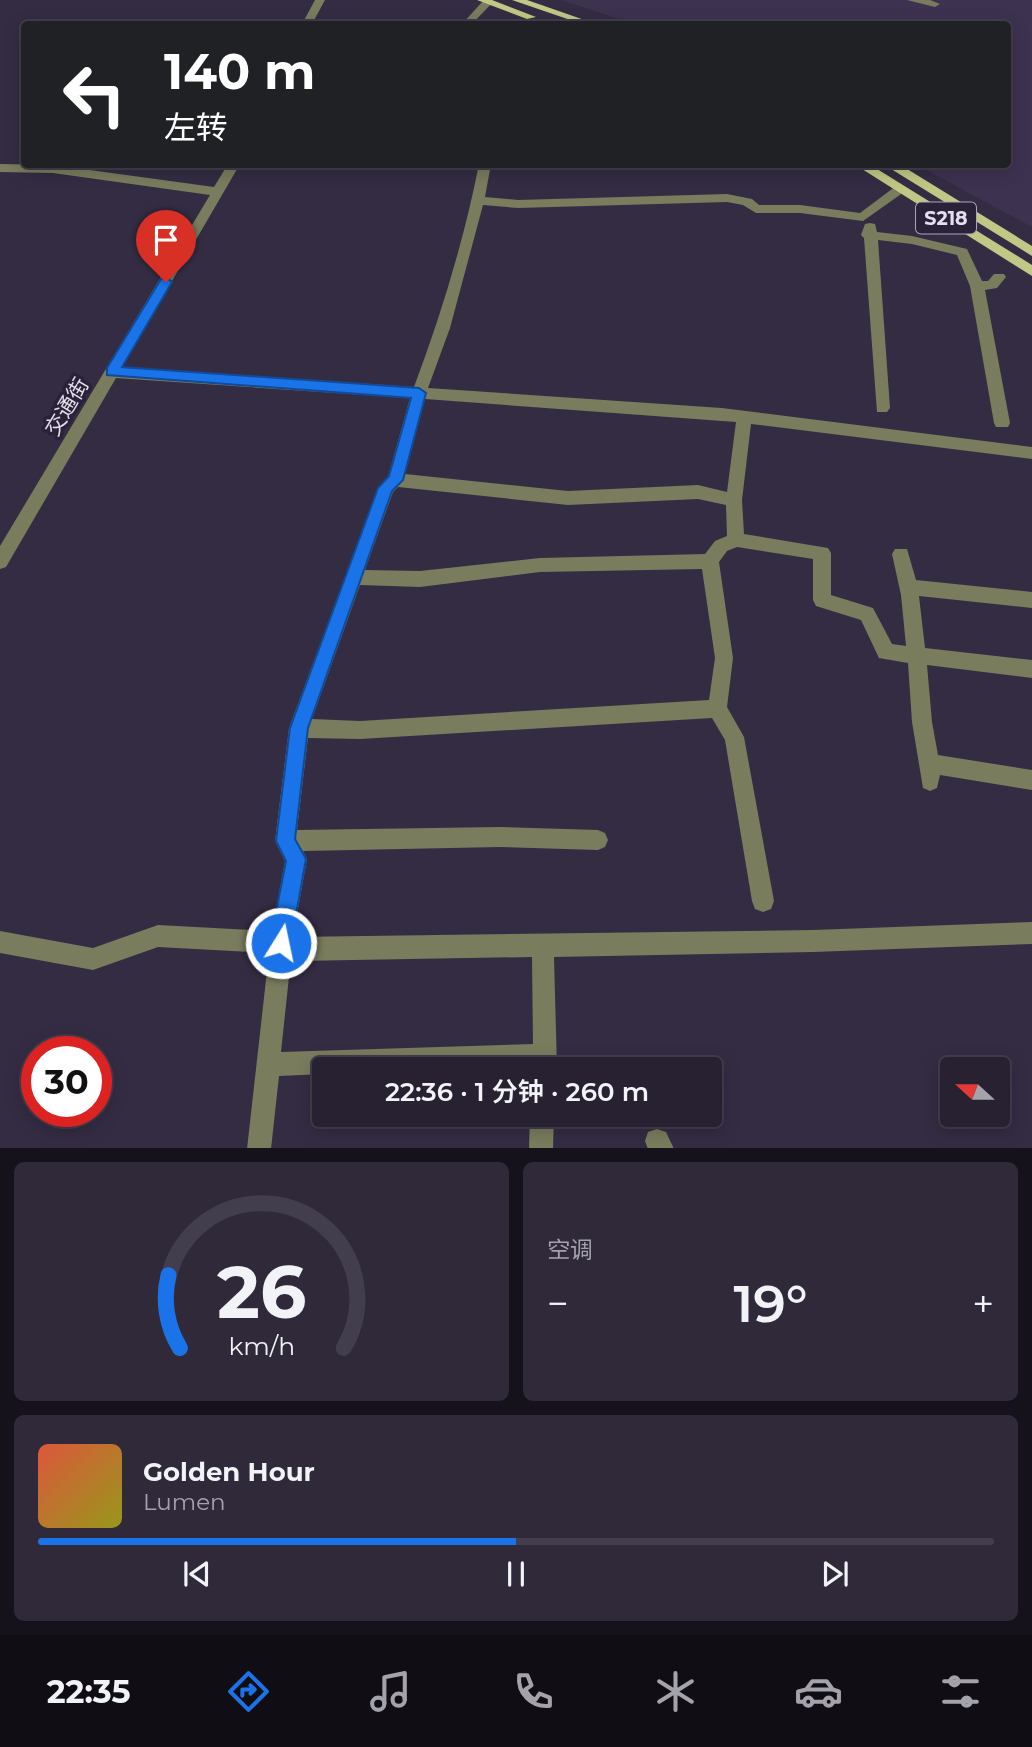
<!DOCTYPE html>
<html lang="zh">
<head>
<meta charset="utf-8">
<style>
  body { margin:0; font-family:Montserrat,"Noto Sans SC",sans-serif; background:#2f293a; color:#f1f3f6; height:100vh; display:flex; flex-direction:column; font-size:26px; white-space:nowrap }
  * { box-sizing:border-box; margin:0 }
  p { font-size:23px; color:#a4a3ac }
  .icon { flex:none; width:38px; height:38px; fill:none; stroke:currentColor; stroke-width:2; stroke-linecap:round; stroke-linejoin:round }
  .map { position:relative; height:1148px; overflow:hidden }
  .details { display:flex; flex-direction:column; gap:14px; padding:14px; background:#15121c; flex:1 }
  .details>* { flex:none }
  .hud { position:absolute; left:21px; top:21px; width:990px; height:147px; border-radius:7px; box-shadow:0 4px 18px #0003,0 0 0 2px #433e4d; background:#202124; color:#fff; overflow:hidden }
  .needle { width:46px; rotate:291deg }
  .buttons { position:absolute; left:940px; top:1057px; display:grid; gap:14px }
  .buttons a { display:grid; place-items:center; width:70px; height:70px; border-radius:7px; background:#272132; box-shadow:0 4px 18px #0003,0 0 0 2px #433e4d; font-size:35px }
  .speed { position:absolute; left:21px; top:1036px; display:flex; gap:14px; font-size:35px; font-weight:700; text-align:center }
  .speed>* { display:grid; place-content:center; width:91px; height:91px; border-radius:50%; background:#272132; box-shadow:0 4px 18px #0003,0 0 0 2px #433e4d; line-height:1 }
  .speed .limit { border:10px solid #d22; background:#fff; color:#111 }
  .pin { position:absolute; display:grid; place-items:center; width:60px; height:60px; color:#fff; margin:-72px -30px; border-radius:50% 50% 50% 0; rotate:-45deg; box-shadow:0 0 7px #0007 }
  .pin .icon { rotate:45deg }
  .me { position:absolute; width:77px; margin:-38px; rotate:10deg; stroke-linejoin:round; filter:drop-shadow(0 0 5px #0008) }
  .turn { display:flex; align-items:center; gap:24px; height:147px; padding:0 28px; font-size:32px }
  .turn .icon { width:91px; height:91px; stroke-width:2.5 }
  .turn b { display:block; font-size:49px; line-height:60px }
  .big { font-size:52px; font-weight:600; line-height:1.1 }
  .details .card { flex:1; display:flex; flex-direction:column; justify-content:center; gap:10px; min-width:0; padding:0 24px; border-radius:10px; background:#2f293a }
  .details .dial { align-items:center; gap:0 }
  .dial svg { height:182px; overflow:visible; fill:none; stroke:#433e4d; stroke-width:7; stroke-linecap:round; text-anchor:middle }
  .dial text { fill:#f1f3f6; stroke:none }
  .song { display:flex; align-items:center; gap:21px }
  .cover { width:84px; height:84px; border-radius:10px; background:linear-gradient(135deg,hsl(10 70% 55%),hsl(60 70% 35%)) }
  .played { height:7px; border-radius:4px; background:linear-gradient(90deg,#1a73e8 50%,#433e4d 50%) }
  .keys { display:flex; justify-content:space-around; direction:ltr }
  .heat { display:flex; justify-content:space-between; align-items:center; font-size:38px; direction:ltr }
  .details .tiles { flex:1; display:grid; gap:14px; grid-template-columns:1fr 1fr }
  .card:last-child { grid-column:span 2 }
  .trip { position:absolute; left:312px; top:1057px; width:410px; height:70px; border-radius:7px; background:#272132; box-shadow:0 4px 18px #0003,0 0 0 2px #433e4d; font-weight:600; line-height:70px; text-align:center }
  .tab-bar { display:flex; height:112px; justify-content:space-around; align-items:center; background:#100d14; color:#a4a3ac }
  .tab-bar .icon { width:49px; height:49px }
  .tab-bar .active { color:#1a73e8 }
  .tab-bar b { font-size:32px; color:#f1f3f6 }
  .map>svg:first-child { display:block }
  .built { fill:#3d3250 }
  .lines { fill:none; stroke-linecap:round; stroke-linejoin:round }
  .minor { fill:#797c5d; fill-rule:evenodd }
  .major { fill:#c1c885; fill-rule:evenodd }
  .route { fill:#1a73e8; stroke:#114b97; stroke-width:2 }
  .labels { text-anchor:middle; stroke-width:7; stroke-linejoin:round; paint-order:stroke }
  .shield { fill:#2a2238; stroke:#aca6b7; stroke-width:2 }
  .shield-label { font-size:19px; font-weight:bold; fill:#e4dfee }
  .street-label { font-size:21px; fill:#e4dfee; stroke:#2a2238 }
</style>
</head>
<body>
<div class="map">
<svg width="1032" height="1149" viewBox="0 0 1032 1149">
  <rect width="100%" height="100%" fill="#342c43"/>
  <path class="built" d="M561 0H1032V227L917 165 1008 164V24H634Z"/>
  <g class="lines">
    <g class="minor">
      <path d="M315 0H325L312 24H302Z"/>
      <path d="M484 0 493 2 472 24H462Z"/>
      <path d="M907 0H930L940 4 935 7Z"/>
      <path d="M0 164 53 165 214 187 228 164H240L122 367 414 387C441 315 464 240 479 164H491L485 197 518 200 727 194 752 199 759 205H800L860 213 896 186H904V192L863 221 800 213H756L743 205 727 202 518 208 483 205 450 328 428 388 722 408 1032 447V459L751 424 742 500 744 534 828 548 831 553V595L873 608 892 644 906 646 901 595 892 554 895 549H907L916 580 1032 592V608L919 596 925 648 1032 660V678L927 665 932 722 938 755 1032 770V790L940 775 937 788 930 791 923 788 912 722 908 663 879 658 861 620 816 606 813 600V559L737 547 727 551 719 562 733 658 727 707 744 737 774 901 771 909 763 912 755 909 752 901 725 740 712 718 360 739 308 738 297 830 500 827 598 830 605 833 608 840 605 847 598 850 500 847 303 851 307 859 293 937 813 930 1032 922V944L813 952 554 957 557 1069H324V1074L279 1076 271 1149H247L269 953 158 947 93 970 0 953V931L93 948 158 925 272 931 285 861 275 841 289 728 378 488 388 477 410 398 116 378 6 567 0 569V546L210 195 53 173 0 172ZM425 399 736 422 727 492 698 485 568 491 405 474ZM398 487 568 505 698 499 726 505 727 536 715 541 705 554 540 558 420 571 365 570 393 492ZM702 569 715 658 709 700 360 721 312 719 360 585 420 587 540 572ZM532 957 533 1044 281 1052 291 958 297 961Z"/>
      <path d="M870 223 875 224 877 232 912 236 967 249 982 281H988L994 274H1004L1006 277 997 288 985 290 1010 423 1008 427H996L994 423 970 286 957 255 912 244 878 240 890 408 887 412H877L864 238 861 235 865 224Z"/>
      <path d="M530 1115H554L553 1149H529Z"/>
      <path d="M657 1129 666 1132 674 1149H648L645 1141 648 1132Z"/>
    </g>
    <g class="major">
      <path d="M477 0H492L536 17 527 19Z"/>
      <path d="M512 0H527L596 24H582Z"/>
      <path d="M854 164H869L1032 265V276Z"/>
      <path d="M883 164H899L1032 246V256Z"/>
    </g>
  </g>
  <path class="route" d="M166 277 172 282 122 367 419 388 426 393 403 480 392 491 308 728 295 839 306 859 291 943 288 950 281 953 273 950 270 943 286 861 276 841 290 728 378 488 389 476 411 398 107 375V368L161 279Z"/>
  <g class="labels">
    <rect class="shield" x="916" y="202.5" width="60" height="31" rx="5"/>
    <g class="shield-label">
      <text x="946" y="225">S218</text>
    </g>
    <g class="street-label">
      <text transform="translate(67 407) rotate(-59)" y="7">交通街</text>
    </g>
  </g>
</svg>
<div class="buttons">
<a><svg class="needle" viewBox="-14 -14 28 28"><path d="M0-13l5 13h-10z" fill="#e53935"/><path d="M0 13l5-13h-10z" fill="#a4a3ac"/></svg></a>
</div>
<div class="speed"><div class="limit">30</div></div>
<div class="pin" style="left:166px;top:282px;background:#d93025"><svg class="icon" aria-label="arrive" viewBox="0 0 24 24"><path d="M6 21V4h12l-3 4 3 4H6"/></svg></div>
<svg class="me" style="left:281px;top:943px" viewBox="-20 -20 40 40"><circle r="17" fill="#1a73e8" stroke="#fff" stroke-width="3"/><path d="M0-11L8 9 0 5-8 9z" fill="#fff"/></svg>
<div class="trip">22:36 · 1 分钟 · 260 m</div>
<div class="hud">
<div class="turn"><svg class="icon" aria-label="left" viewBox="0 0 24 24"><path d="M17 20v-9H6M10 6l-5 5 5 5"/></svg><div><b>140 m</b>左转</div></div>
</div>
</div>
<section class="details">
<div class="tiles">
<div class="card dial"><svg viewBox="0 0 100 80">
<path d="M14 69A42 42 0 1 1 86 69"/>
<path d="M14 69A42 42 0 0 1 9 37" stroke="#1a73e8"/>
<text x="50" y="56" font-size="32" font-weight="700">26</text>
<text x="50" y="72" font-size="11">km/h</text>
</svg></div>
<div class="card"><p>空调</p>
<div class="heat"><a>−</a><b class="big">19°</b><a>+</a></div>
</div>
<div class="card">
<div class="song"><i class="cover"></i><div><b>Golden Hour</b><p>Lumen</p></div></div>
<div class="played"></div>
<div class="keys"><svg class="icon" aria-label="previous" viewBox="0 0 24 24"><path d="M18 5L8 12l10 7zM5 5v14"/></svg><svg class="icon" aria-label="pause" viewBox="0 0 24 24"><path d="M8 5v14M16 5v14"/></svg><svg class="icon" aria-label="next" viewBox="0 0 24 24"><path d="M6 5l10 7-10 7zM19 5v14"/></svg></div>
</div>
</div>
</section>
<nav class="tab-bar">
<b>22:35</b>
<svg class="icon active" aria-label="directions" viewBox="0 0 24 24"><path d="M12 3l9 9-9 9-9-9zM9 14v-3h6M13 9l2 2-2 2"/></svg>
<svg class="icon" aria-label="music" viewBox="0 0 24 24"><path d="M9 18V5l10-2v13"/><circle cx="6" cy="18" r="3"/><circle cx="16" cy="16" r="3"/></svg>
<svg class="icon" aria-label="phone" viewBox="0 0 24 24"><path d="M5 4h4l2 5-3 2q2 4 5 5l2-3 5 2v4C11 20 4 13 5 4z"/></svg>
<svg class="icon" aria-label="climate" viewBox="0 0 24 24"><path d="M12 3v18M4 7l16 10M4 17L20 7"/></svg>
<svg class="icon" aria-label="car" viewBox="0 0 24 24"><path d="M5 17H2v-5l4-1 3-4h7l3 4 3 1v5h-3M9 17h6M6 11h13"/><circle cx="7" cy="17" r="2"/><circle cx="17" cy="17" r="2"/></svg>
<svg class="icon" aria-label="filters" viewBox="0 0 24 24"><path d="M4 7h16M4 17h16"/><circle cx="9" cy="7" r="2"/><circle cx="15" cy="17" r="2"/></svg>
</nav>
</body>
</html>
